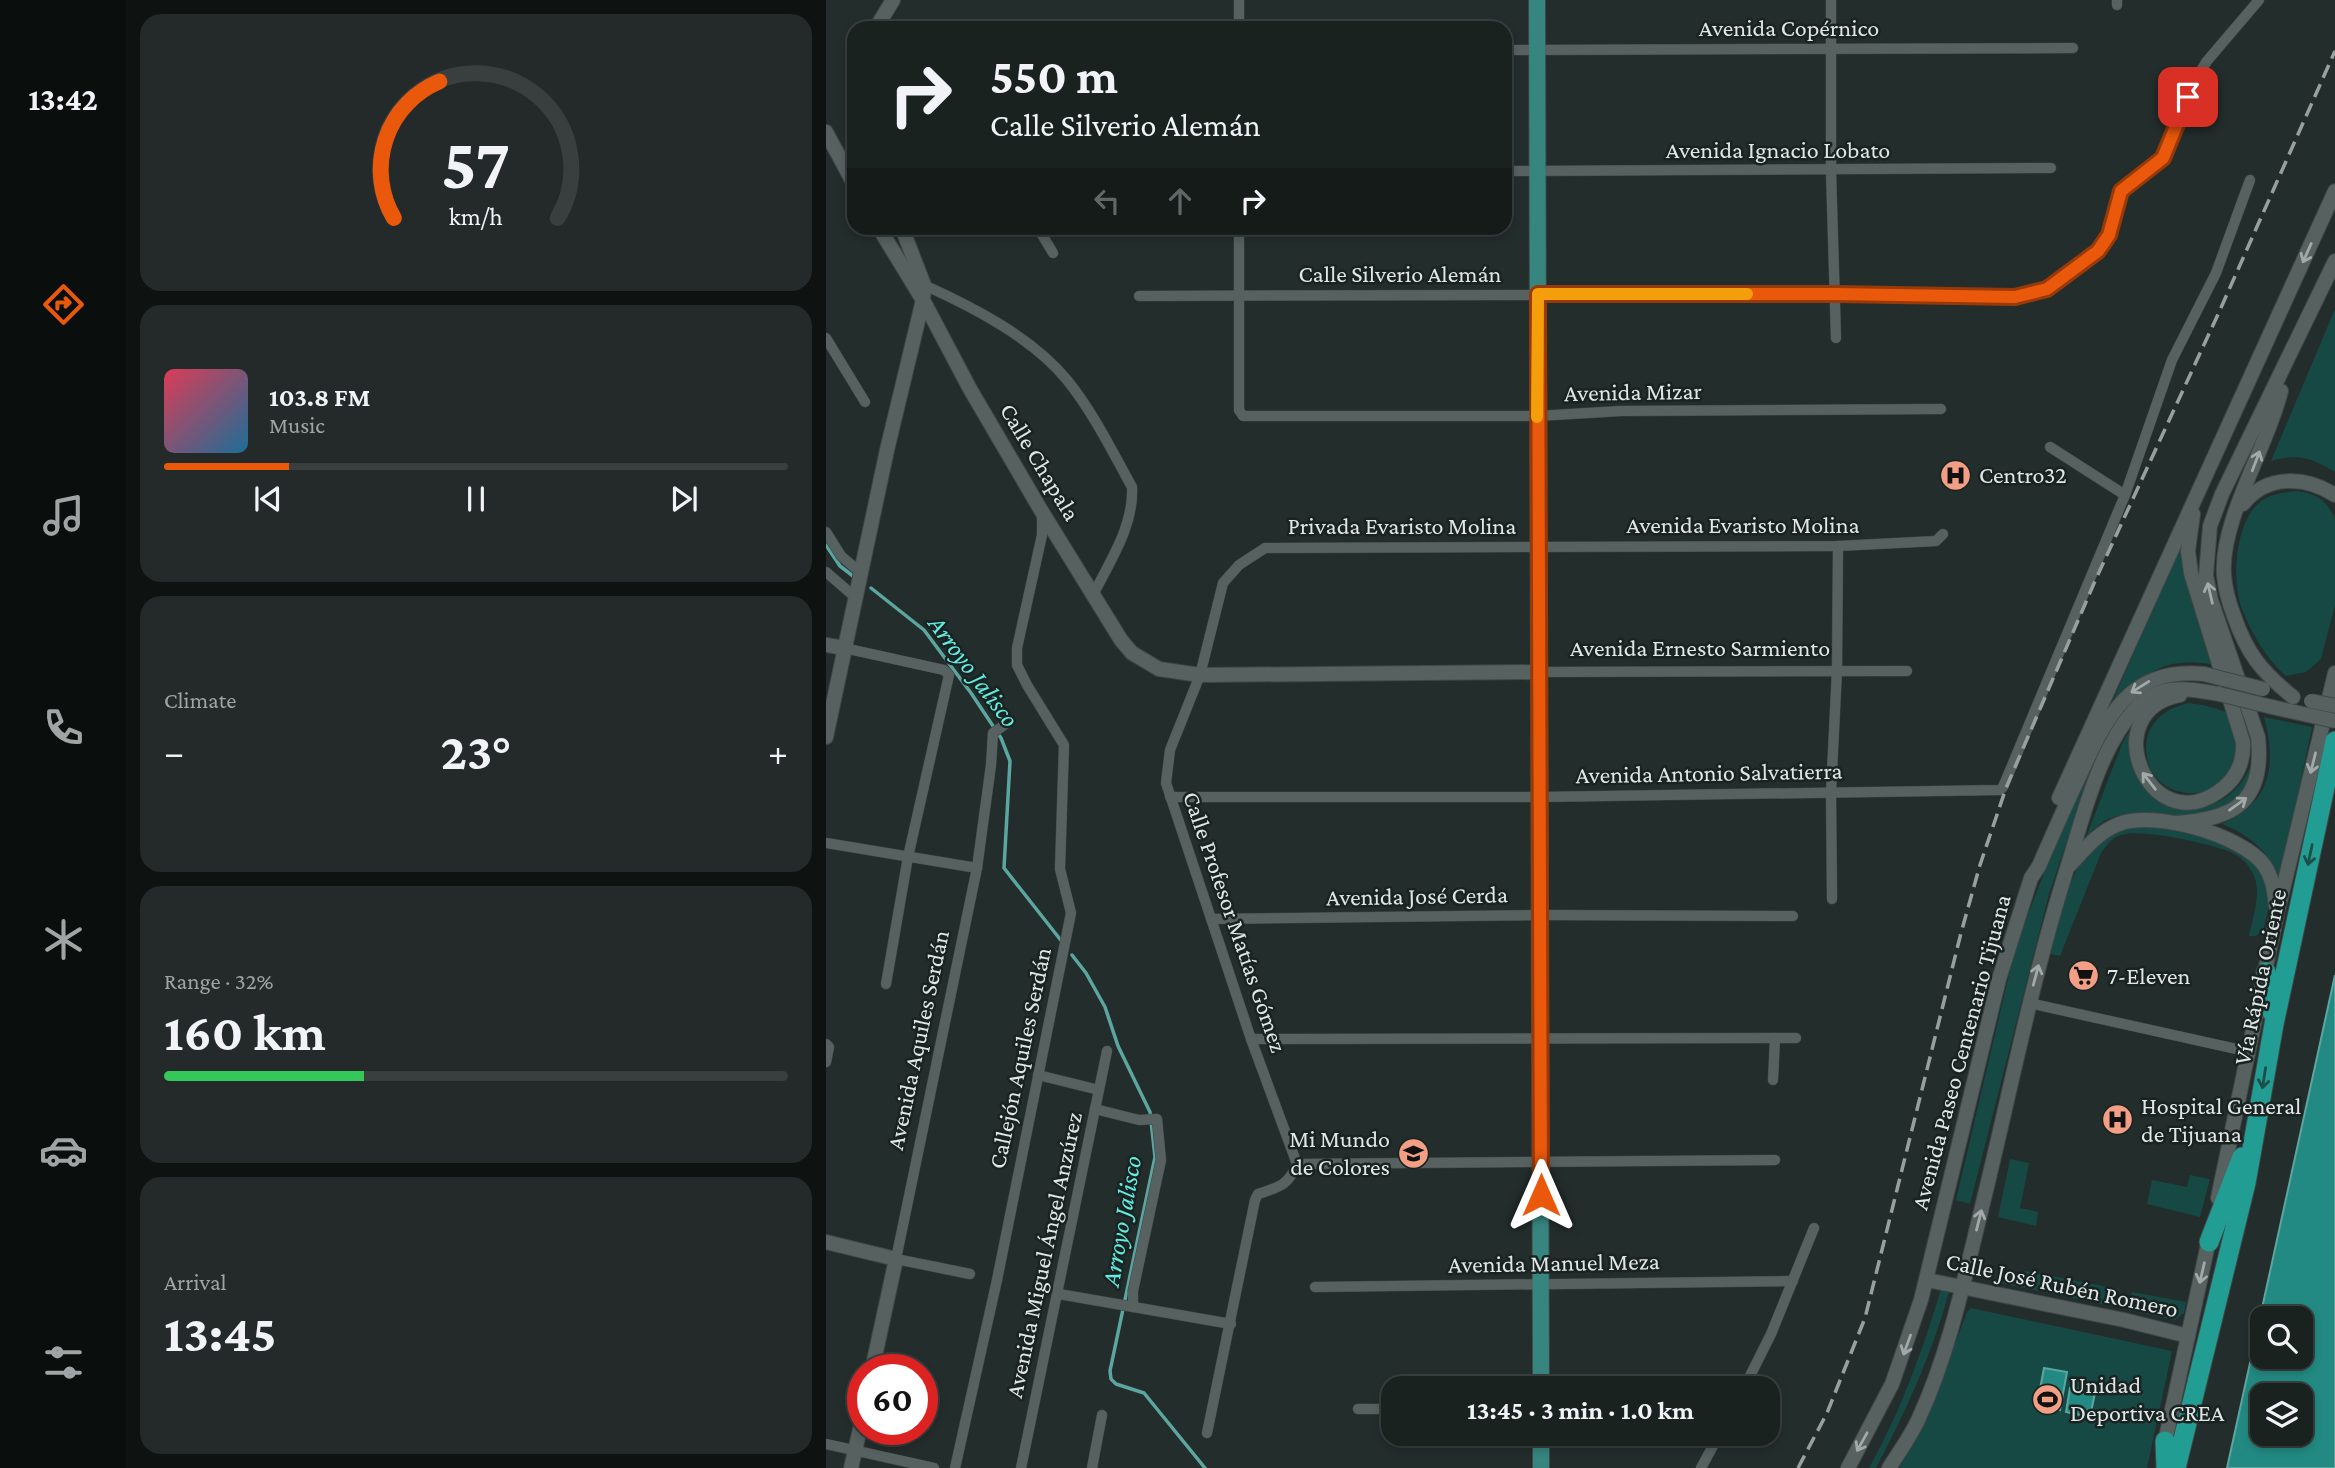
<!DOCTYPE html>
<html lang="en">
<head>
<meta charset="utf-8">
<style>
  body { margin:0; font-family:"Crimson Pro",serif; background:#232a29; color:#f1f3f6; height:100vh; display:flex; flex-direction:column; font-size:26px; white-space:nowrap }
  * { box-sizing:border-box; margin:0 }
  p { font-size:23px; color:#9fa4a5 }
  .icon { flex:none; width:38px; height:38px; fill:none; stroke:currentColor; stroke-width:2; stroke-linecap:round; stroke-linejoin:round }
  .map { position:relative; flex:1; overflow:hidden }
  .details { display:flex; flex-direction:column; gap:14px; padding:14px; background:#0e1312; width:700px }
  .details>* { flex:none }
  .guide { position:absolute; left:21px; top:21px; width:665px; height:214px; border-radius:21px; box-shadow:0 4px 10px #0003,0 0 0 2px #383f3e; background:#1a2220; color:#f1f3f6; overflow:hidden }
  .buttons { position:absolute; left:1424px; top:1306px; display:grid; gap:14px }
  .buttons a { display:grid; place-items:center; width:63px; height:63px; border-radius:14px; background:#1a2220; box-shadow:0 4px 10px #0003,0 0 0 2px #383f3e; font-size:35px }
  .speed { position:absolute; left:21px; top:1354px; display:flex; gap:14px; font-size:35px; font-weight:700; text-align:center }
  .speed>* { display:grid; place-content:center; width:91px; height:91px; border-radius:50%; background:#1a2220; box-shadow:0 4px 10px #0003,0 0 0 2px #383f3e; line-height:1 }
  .speed .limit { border:10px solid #d22; background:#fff; color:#111 }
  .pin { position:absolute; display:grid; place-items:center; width:60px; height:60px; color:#fff; margin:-30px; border-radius:14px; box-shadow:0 4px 10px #0006 }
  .me { position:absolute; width:77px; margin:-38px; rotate:0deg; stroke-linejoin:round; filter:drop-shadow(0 0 5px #0008) }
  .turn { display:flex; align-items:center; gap:24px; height:147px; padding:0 28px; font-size:32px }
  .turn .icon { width:91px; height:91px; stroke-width:2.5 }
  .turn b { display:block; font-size:49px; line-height:60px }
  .lanes { display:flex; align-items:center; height:66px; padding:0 28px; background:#0003; justify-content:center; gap:35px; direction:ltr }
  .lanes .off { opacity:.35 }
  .big { font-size:52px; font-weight:700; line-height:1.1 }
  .details .card { flex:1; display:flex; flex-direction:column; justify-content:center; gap:10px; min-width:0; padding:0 24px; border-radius:21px; background:#232a29 }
  .details .dial { align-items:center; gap:0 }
  .dial svg { height:182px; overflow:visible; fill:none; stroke:#383f3e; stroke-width:7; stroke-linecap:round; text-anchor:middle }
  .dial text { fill:#f1f3f6; stroke:none }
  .song { display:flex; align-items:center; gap:21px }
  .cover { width:84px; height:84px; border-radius:10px; background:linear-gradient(135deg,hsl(350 70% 55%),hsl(200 70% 35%)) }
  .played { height:7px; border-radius:4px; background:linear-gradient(90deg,#ea580c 20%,#383f3e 20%) }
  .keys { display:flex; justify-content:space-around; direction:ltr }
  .heat { display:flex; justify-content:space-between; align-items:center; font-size:38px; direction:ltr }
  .charge { height:10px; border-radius:5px; background:linear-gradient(90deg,#34c759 32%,#383f3e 0) }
  .trip { position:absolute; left:555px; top:1376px; width:399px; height:70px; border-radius:21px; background:#1a2220; box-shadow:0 4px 10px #0003,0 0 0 2px #383f3e; font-weight:700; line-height:70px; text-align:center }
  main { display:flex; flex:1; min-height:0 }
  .tabs { display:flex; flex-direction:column; width:126px; justify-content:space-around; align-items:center; background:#0a0e0d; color:#9fa4a5 }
  .tabs .icon { width:49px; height:49px }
  .tabs .active { color:#ea580c }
  .tabs b { font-size:32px; color:#f1f3f6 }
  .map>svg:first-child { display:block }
  .green { fill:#174944 }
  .water { fill:#228a82; stroke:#5ba6a0; stroke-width:2; fill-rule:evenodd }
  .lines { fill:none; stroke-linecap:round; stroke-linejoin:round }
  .stream { stroke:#5ba6a0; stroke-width:3.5 }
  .street-casing { stroke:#3f4746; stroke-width:11 }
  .secondary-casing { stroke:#3f4746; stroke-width:16 }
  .primary-casing { stroke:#3f4746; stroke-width:18 }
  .highway-casing { stroke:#3f4746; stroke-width:21 }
  .street { stroke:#566160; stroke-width:10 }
  .secondary { stroke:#566160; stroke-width:14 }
  .primary { stroke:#37857f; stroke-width:16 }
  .highway { stroke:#229d93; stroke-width:19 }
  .rail { stroke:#98a09e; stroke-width:3.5; stroke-dasharray:14 7; stroke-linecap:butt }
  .secondary-bridge-casing { stroke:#3f4746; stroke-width:16; stroke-linecap:butt }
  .secondary-bridge { stroke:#566160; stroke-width:14 }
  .oneway { stroke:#a2aaa9 }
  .oneway2 { stroke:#1c4e4a }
  .route-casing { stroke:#983908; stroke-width:18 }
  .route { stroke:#ea580c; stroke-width:12 }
  .slow { stroke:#f59e0b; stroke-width:12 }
  .labels { text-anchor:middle; stroke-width:5; stroke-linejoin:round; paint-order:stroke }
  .street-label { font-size:24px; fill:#e0e6e5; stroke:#192322 }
  .poi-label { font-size:24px; fill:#e0e6e5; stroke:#192322; text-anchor:start }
  .water-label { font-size:26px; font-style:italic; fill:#63ede1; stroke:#192322 }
</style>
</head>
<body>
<main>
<nav class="tabs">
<b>13:42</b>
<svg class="icon active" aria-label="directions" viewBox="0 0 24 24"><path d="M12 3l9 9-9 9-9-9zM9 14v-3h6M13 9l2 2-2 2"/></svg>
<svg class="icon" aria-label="music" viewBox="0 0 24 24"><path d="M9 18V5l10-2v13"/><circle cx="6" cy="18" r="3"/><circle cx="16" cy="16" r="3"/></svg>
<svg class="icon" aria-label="phone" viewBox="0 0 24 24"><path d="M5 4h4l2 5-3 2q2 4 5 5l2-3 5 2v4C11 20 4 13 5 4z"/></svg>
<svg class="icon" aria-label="climate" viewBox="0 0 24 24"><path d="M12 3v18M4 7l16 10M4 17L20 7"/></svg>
<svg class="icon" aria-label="car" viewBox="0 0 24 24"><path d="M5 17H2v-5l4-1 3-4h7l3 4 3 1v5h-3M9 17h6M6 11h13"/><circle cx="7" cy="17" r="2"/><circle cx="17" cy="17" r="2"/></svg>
<svg class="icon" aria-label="filters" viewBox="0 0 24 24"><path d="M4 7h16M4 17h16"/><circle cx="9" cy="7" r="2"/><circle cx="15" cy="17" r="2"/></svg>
</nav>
<section class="details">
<div class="card dial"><svg viewBox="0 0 100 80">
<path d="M14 69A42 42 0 1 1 86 69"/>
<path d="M14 69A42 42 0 0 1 34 9" stroke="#ea580c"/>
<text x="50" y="56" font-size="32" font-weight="700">57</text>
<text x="50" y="72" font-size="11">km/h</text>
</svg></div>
<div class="card">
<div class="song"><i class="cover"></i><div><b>103.8 FM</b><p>Music</p></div></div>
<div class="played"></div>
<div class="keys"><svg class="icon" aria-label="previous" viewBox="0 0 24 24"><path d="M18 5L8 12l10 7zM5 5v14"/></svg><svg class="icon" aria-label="pause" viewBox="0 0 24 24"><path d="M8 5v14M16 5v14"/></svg><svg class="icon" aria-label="next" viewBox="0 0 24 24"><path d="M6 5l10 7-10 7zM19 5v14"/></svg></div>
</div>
<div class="card"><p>Climate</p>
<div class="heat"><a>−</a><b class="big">23°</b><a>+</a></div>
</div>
<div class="card"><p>Range · 32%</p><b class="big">160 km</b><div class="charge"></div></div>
<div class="card"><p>Arrival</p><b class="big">13:45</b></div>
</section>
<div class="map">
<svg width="1509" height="1468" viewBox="0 0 1509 1468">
  <rect width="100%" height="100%" fill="#232d2b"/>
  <g class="green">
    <path d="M1509 309V472C1486 458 1472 453 1445 461Z"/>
    <path d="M1470 491C1490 493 1501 500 1509 519V605L1495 659 1480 672 1460 676C1441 660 1425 632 1416 609 1405 581 1409 522 1434 502 1443 494 1459 492 1470 491Z"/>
    <path d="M1355 547 1363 591 1388 665C1343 655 1319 673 1287 700Z"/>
    <path d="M1362 703 1377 705 1401 712C1405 724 1411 736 1411 749 1412 800 1337 810 1322 762 1320 753 1319 744 1322 735 1329 716 1343 708 1362 703Z"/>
    <path d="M1438 717 1486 727 1454 879C1439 849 1427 837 1396 824 1445 803 1451 765 1438 717Z"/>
    <path d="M1307 725 1334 800C1372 821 1416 800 1427 758 1426 765 1427 774 1425 780 1416 800 1388 815 1367 818 1341 822 1317 809 1291 816 1278 819 1269 828 1260 837L1296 744Z"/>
    <path d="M1282 730 1277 750 1261 782 1223 894 1144 1204 1130 1200 1190 945 1234 832Z"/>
    <path d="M1305 825 1352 828 1417 851 1432 866 1441 883 1443 906 1437 931 1429 936H1423C1427 916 1437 890 1426 872 1422 864 1415 857 1407 853 1386 844 1315 828 1295 835 1285 838 1281 845 1275 853L1234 956 1224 954C1235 916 1241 867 1275 840 1282 833 1295 830 1305 825Z"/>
    <path d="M1184 1159 1203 1163 1194 1208 1212 1212 1210 1226 1172 1217Z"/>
    <path d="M1364 1175 1384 1179 1374 1217 1321 1204 1326 1180 1361 1187Z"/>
    <path d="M1199 1271 1293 1289 1289 1307 1170 1282 1171 1272 1197 1279Z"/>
    <path d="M1115 1289 1123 1292C1106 1354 1080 1411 1050 1468H1043C1075 1411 1096 1352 1115 1289Z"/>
    <path d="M1306 1292 1360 1302 1358 1313 1349 1320 1302 1310Z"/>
    <path d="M1145 1308 1346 1351 1321 1468H1073L1098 1423 1141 1312Z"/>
  </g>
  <g class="water">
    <path d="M1509 975V1468H1401ZM1437 1318H1475V1356H1437ZM1437 1395H1475V1433H1437Z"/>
    <path d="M1218 1368 1241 1372 1234 1410 1211 1405Z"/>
    <path d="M1244 1388 1269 1393 1264 1417 1240 1412Z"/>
  </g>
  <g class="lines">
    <g class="stream">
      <path d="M0 545 14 566 27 576"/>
      <path d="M45 588 98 630 145 693 175 738 184 761 178 868 237 943"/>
      <path d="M246 955 260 973 279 1007 292 1046 324 1112 329 1157 284 1371 285 1379 290 1384 318 1393 379 1468"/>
    </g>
    <defs>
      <g id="street">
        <path d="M1005 0V171L1010 338"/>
        <path d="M1291 5V0"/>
        <path d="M413 28V0"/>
        <path d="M679 50 1247 48"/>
        <path d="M679 171 1225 168"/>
        <path d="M212 228 227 253"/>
        <path d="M413 228V410L417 416H711L795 411 1115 409"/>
        <path d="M98 285C147 307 207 338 241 380 267 412 286 451 306 487 308 526 284 561 267 595"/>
        <path d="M313 296 1010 294 1189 297 1221 289 1272 251 1283 235 1295 191 1337 158 1371 77 1381 61 1433 0"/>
        <path d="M0 338 39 402"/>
        <path d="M1224 447 1299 495"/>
        <path d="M0 532 15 556 35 573"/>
        <path d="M0 572 29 597"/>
        <path d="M18 648 118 670 123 675 82 857 60 984"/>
        <path d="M714 672 1081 671"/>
        <path d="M344 797H715L1174 790 1177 787 1299 495 1346 360 1390 273 1424 180"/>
        <path d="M0 843 151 868"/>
        <path d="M1006 899 1005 792 1011 670 1012 546"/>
        <path d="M385 919 714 915 967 916"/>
        <path d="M1203 1003 1424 1052"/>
        <path d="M425 1039 970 1038"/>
        <path d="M0 1044 3 1047 0 1062"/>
        <path d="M212 1075 273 1090"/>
        <path d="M947 1080 949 1038"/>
        <path d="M269 1109 313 1120 331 1119 335 1160 307 1291V1307"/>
        <path d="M471 1164 425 1039 340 783 344 750 374 675 397 583 413 565 439 548 1012 546 1110 541 1117 534"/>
        <path d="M471 1164 949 1160"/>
        <path d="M144 1274 70 1259 151 868 165 765 167 733 181 723"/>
        <path d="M489 1287 967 1281"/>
        <path d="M233 1294 405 1324"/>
        <path d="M918 1388 945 1334 988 1228"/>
        <path d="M532 1409H567"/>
        <path d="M381 1433 429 1200 432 1194C453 1187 462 1186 471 1164"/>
        <path d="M0 1444 108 1468"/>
        <path d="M129 1468 171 1280 245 913 234 869 238 745 201 685 191 665V648L216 535V515"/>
        <path d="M195 1468 281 1051"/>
        <path d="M266 1468 276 1415"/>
        <path d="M875 1468 894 1433"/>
      </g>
      <g id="secondary">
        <path d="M50 28 67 0"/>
        <path d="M0 132 28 184"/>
        <path d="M53 228 97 300 144 389 216 512 295 640 306 653 333 669 374 675 714 672"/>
        <path d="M1455 391C1442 446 1394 520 1398 575 1399 589 1403 603 1408 616 1421 654 1436 672 1467 697"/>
        <path d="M1417 504C1441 474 1479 476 1509 495"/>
        <path d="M0 645 18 648"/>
        <path d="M1354 695C1269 711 1322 840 1392 792 1410 780 1418 763 1417 742L1365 573 1362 551 1367 514"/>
        <path d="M1446 707 1482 715"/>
        <path d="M0 737 61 450 97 300 98 285 76 228"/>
        <path d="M1233 798 1509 191"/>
        <path d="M1348 823C1408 820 1439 802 1432 737L1385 600 1380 575 1384 526 1396 494 1509 261"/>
        <path d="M1244 865C1259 849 1272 832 1293 824 1328 810 1416 835 1438 865 1447 878 1448 891 1450 906"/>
        <path d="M1392 1198 1451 914 1509 673"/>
        <path d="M0 1242 70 1259 46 1370"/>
        <path d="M1101 1280 1298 1320 1362 1336"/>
        <path d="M1337 1451 1384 1235"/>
        <path d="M25 1468 37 1416"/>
        <path d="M1022 1468 1066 1384 1095 1300 1173 979 1205 878 1213 866C1226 836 1239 806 1253 777 1280 718 1303 666 1378 674"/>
        <path d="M1063 1468C1073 1452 1085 1436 1093 1418 1123 1353 1138 1280 1155 1211 1184 1094 1206 977 1243 862 1258 813 1274 747 1310 708 1333 683 1363 688 1393 694"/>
      </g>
      <g id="primary">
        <path d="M711 0 715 1388"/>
        <path d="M715 1433V1468"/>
      </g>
      <g id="highway">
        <path d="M1440 972 1446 1012"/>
        <path d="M1383 1242 1416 1157"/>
        <path d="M1339 1441 1340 1468"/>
        <path d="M1350 1468 1420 1183 1448 1024 1509 741"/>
      </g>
    </defs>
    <use href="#street" class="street-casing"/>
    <use href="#secondary" class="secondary-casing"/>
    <use href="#primary" class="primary-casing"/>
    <use href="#highway" class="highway-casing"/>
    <use href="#street" class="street"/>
    <use href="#secondary" class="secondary"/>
    <use href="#primary" class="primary"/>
    <use href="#highway" class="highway"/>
    <path class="rail" d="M972 1468 1001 1413 1039 1318 1135 933 1154 865 1180 788 1269 581 1394 310 1509 51"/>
    <defs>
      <g id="secondary-bridge">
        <path d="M1378 674 1437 689"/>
        <path d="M1393 694 1446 707"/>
        <path d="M1485 701 1509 706"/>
        <path d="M1482 715 1509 721"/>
      </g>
    </defs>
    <use href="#secondary-bridge" class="secondary-bridge-casing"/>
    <use href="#secondary-bridge" class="secondary-bridge"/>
  </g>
  <defs><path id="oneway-shaft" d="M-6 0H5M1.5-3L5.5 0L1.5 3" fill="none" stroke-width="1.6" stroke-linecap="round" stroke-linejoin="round" transform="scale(1.75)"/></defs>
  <g class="oneway">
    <use href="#oneway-shaft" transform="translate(1481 253) rotate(114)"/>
    <use href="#oneway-shaft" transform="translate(1430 461) rotate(-69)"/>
    <use href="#oneway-shaft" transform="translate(1384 593) rotate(-103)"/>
    <use href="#oneway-shaft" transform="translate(1314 687) rotate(148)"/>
    <use href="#oneway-shaft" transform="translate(1487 763) rotate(104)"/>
    <use href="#oneway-shaft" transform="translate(1323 781) rotate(-128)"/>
    <use href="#oneway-shaft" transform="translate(1412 804) rotate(-36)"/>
    <use href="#oneway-shaft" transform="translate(1210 975) rotate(-75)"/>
    <use href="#oneway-shaft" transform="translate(1153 1220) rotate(-76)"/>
    <use href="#oneway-shaft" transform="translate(1376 1273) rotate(103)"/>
    <use href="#oneway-shaft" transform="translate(1081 1345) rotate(110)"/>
    <use href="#oneway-shaft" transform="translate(1036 1442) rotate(119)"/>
  </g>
  <g class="oneway2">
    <use href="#oneway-shaft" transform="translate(1484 855) rotate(102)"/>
    <use href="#oneway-shaft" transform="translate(1438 1078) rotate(99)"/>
  </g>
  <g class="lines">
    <defs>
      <path id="route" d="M715 1195 712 294H1010L1189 297 1221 289 1272 251 1283 235 1295 191 1337 158 1362 97"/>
    </defs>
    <use href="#route" class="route-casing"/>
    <use href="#route" class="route"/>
    <path class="slow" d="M711 417 712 294H921"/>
  </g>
  <defs>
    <symbol id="hospital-disc" viewBox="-11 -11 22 22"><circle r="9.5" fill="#f39f86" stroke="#192322"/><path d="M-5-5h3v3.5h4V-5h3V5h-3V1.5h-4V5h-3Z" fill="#111"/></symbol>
    <symbol id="supermarket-disc" viewBox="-11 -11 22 22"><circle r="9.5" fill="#f39f86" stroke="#192322"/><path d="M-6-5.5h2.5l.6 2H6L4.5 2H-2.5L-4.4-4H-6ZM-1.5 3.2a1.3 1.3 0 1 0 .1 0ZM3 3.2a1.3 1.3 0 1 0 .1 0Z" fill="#111"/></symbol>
    <symbol id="school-disc" viewBox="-11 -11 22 22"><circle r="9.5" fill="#f39f86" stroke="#192322"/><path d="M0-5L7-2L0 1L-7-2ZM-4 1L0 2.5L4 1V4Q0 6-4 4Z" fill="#111"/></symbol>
    <symbol id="stadium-disc" viewBox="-11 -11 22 22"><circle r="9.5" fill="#f39f86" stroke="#192322"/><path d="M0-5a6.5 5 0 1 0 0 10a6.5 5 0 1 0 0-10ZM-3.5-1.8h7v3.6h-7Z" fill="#111"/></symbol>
  </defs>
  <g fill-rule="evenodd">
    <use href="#hospital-disc" x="1112" y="458" width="35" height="35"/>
    <use href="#supermarket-disc" x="1240" y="958" width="35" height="35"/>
    <use href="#hospital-disc" x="1274" y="1102" width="35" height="35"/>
    <use href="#school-disc" x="570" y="1136" width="35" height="35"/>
    <use href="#stadium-disc" x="1204" y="1382" width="35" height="35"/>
  </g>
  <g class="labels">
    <g class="street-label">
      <text x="963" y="36">Avenida Copérnico</text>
      <text x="952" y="158">Avenida Ignacio Lobato</text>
      <text x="574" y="282">Calle Silverio Alemán</text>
      <text transform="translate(807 392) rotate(-1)" y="8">Avenida Mizar</text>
      <text transform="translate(214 462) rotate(59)" y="8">Calle Chapala</text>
      <text x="917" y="533">Avenida Evaristo Molina</text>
      <text x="576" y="534">Privada Evaristo Molina</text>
      <text x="874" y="656">Avenida Ernesto Sarmiento</text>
      <text transform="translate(883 773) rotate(-1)" y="8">Avenida Antonio Salvatierra</text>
      <text transform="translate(591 896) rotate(-1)" y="8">Avenida José Cerda</text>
      <text transform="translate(409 922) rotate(71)" y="8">Calle Profesor Matías Gómez</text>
      <text transform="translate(1434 977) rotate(-78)" y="8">Vía Rápida Oriente</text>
      <text transform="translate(92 1040) rotate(-78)" y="8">Avenida Aquiles Serdán</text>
      <text transform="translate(1135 1052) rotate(-75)" y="8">Avenida Paseo Centenario Tijuana</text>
      <text transform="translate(194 1058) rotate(-78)" y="8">Callejón Aquiles Serdán</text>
      <text transform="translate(218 1255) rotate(-78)" y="8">Avenida Miguel Ángel Anzúrez</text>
      <text transform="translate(728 1263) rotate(-1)" y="8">Avenida Manuel Meza</text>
      <text transform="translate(1236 1285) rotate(12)" y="8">Calle José Rubén Romero</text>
    </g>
    <g class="poi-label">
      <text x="1153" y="483">Centro32</text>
      <text x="1281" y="984">7-Eleven</text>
      <text x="1315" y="1114">Hospital General<tspan x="1315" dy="28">de Tijuana</tspan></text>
      <text x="564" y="1147" text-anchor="end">Mi Mundo<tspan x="564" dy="28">de Colores</tspan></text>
      <text x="1244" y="1393">Unidad<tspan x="1244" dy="28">Deportiva CREA</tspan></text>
    </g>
    <g class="water-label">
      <text transform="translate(148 671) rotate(53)" y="9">Arroyo Jalisco</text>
      <text transform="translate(295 1221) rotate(-80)" y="9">Arroyo Jalisco</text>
    </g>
  </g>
</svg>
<div class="buttons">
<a><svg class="icon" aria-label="search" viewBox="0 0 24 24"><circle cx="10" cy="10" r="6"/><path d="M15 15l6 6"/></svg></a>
<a><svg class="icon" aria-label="layers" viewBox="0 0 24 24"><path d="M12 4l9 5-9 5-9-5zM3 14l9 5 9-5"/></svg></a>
</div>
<div class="speed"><div class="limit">60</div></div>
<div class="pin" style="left:1362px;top:97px;background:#d93025"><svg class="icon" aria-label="arrive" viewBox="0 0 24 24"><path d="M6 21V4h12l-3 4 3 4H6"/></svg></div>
<svg class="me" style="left:715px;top:1195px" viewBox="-20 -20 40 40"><path d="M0-17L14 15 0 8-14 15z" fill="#ea580c" stroke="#fff" stroke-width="4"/></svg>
<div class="trip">13:45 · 3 min · 1.0 km</div>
<div class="guide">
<div class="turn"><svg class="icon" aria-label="right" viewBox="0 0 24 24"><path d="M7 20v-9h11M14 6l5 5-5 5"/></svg><div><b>550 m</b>Calle Silverio Alemán</div></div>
<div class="lanes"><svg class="icon off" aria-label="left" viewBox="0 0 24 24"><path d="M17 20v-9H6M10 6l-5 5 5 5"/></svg><svg class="icon off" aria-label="ahead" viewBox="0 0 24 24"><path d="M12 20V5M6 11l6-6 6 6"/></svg><svg class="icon" aria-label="right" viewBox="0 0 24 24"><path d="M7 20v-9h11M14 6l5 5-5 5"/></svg></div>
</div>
</div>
</main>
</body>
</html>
